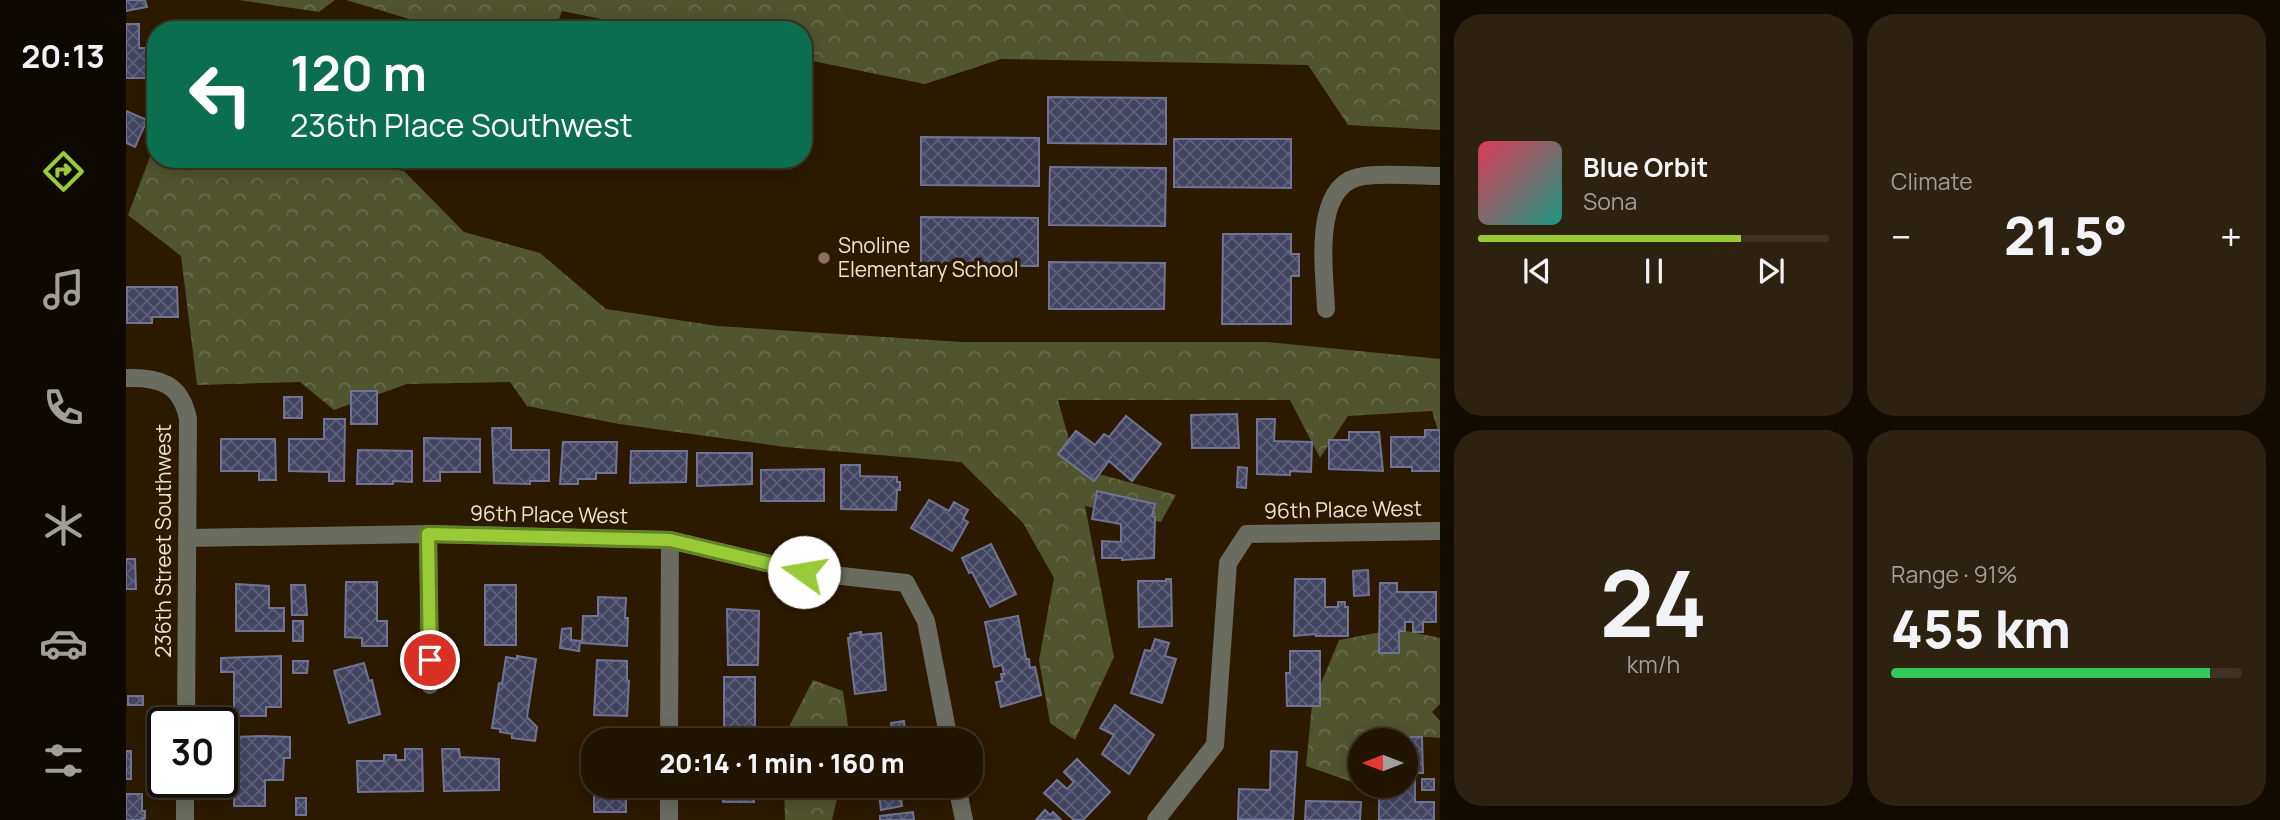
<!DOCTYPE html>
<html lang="en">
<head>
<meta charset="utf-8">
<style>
  body { margin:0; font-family:Manrope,sans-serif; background:#2d210f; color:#f1f3f6; height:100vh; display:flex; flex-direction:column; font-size:26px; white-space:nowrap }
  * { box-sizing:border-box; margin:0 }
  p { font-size:23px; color:#a29e99 }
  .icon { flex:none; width:38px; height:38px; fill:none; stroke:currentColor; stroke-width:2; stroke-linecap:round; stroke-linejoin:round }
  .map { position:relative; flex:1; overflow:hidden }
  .details { display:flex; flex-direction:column; gap:14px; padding:14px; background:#120b00; width:840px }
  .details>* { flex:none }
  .banner { position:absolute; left:21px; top:21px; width:665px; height:147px; border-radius:28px; box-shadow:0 4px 18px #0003,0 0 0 2px #3e3322; background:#0b6e4f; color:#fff; overflow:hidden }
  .needle { width:46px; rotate:270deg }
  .controls { position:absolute; left:1222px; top:728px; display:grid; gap:14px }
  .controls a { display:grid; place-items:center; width:70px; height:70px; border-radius:50%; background:#211400; box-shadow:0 4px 18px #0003,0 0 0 2px #3e3322; font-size:35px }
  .speed { position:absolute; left:21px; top:707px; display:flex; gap:14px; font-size:35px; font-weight:700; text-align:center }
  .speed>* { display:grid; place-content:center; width:91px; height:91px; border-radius:50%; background:#211400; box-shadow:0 4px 18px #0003,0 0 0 2px #3e3322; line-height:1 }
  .speed .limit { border:4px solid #111; border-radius:10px; background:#fff; color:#111 }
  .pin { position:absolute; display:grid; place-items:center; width:60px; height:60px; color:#fff; margin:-30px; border:4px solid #fff; border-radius:50%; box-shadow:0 2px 7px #0007 }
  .me { position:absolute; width:77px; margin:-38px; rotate:283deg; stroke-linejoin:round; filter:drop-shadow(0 0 5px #0008) }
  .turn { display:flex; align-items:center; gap:24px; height:147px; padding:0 28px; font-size:32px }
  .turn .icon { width:91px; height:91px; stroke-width:2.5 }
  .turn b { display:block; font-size:49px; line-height:60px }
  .big { font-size:52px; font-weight:800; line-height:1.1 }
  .details .card { flex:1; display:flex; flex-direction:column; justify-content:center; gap:10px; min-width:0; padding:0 24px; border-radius:28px; background:#2d210f }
  .details .dial { align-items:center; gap:0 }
  .dial b { font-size:91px; line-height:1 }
  .song { display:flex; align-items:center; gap:21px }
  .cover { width:84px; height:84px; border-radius:10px; background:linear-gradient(135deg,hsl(350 70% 55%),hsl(170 70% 35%)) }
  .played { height:7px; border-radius:4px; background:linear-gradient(90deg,#98cb37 75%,#3e3322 75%) }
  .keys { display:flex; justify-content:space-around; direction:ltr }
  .heat { display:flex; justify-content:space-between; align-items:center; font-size:38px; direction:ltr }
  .charge { height:10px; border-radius:5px; background:linear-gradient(90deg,#34c759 91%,#3e3322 0) }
  .details .tiles { flex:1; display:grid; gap:14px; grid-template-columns:repeat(2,1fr) }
  .trip { position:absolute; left:455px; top:728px; width:402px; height:70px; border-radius:28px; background:#211400; box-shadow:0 4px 18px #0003,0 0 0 2px #3e3322; font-weight:800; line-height:70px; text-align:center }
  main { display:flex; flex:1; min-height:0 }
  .dock { display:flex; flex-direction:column; width:126px; justify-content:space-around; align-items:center; background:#0d0800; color:#a29e99 }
  .dock .icon { width:49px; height:49px }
  .dock .selected { color:#98cb37 }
  .dock b { font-size:32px; color:#f1f3f6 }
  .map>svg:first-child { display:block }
  .forest { fill:url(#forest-crowns) }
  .building { fill:url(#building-cross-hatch); stroke:#717394; stroke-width:2 }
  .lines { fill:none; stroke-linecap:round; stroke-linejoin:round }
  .minor { stroke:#696c5e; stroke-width:18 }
  .route-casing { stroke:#638424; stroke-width:18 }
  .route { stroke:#98cb37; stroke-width:12 }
  .education-dot { fill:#8d6e63; stroke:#2c1a00; stroke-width:2.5 }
  .labels { text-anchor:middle; stroke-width:7; stroke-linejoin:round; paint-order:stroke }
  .poi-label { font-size:21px; fill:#efe2d2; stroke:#2c1a00; text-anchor:start }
  .street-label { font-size:21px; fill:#efe2d2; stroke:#2c1a00 }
</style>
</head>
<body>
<main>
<nav class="dock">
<b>20:13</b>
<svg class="icon selected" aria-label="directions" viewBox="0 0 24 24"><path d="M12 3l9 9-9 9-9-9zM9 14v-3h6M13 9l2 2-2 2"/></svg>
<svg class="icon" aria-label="music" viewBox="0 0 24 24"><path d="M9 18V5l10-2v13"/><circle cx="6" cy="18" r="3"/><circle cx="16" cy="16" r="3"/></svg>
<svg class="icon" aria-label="phone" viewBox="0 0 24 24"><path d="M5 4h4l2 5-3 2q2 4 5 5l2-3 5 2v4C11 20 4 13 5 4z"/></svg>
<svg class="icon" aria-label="climate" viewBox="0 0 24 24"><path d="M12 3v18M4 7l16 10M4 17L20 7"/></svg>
<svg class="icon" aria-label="car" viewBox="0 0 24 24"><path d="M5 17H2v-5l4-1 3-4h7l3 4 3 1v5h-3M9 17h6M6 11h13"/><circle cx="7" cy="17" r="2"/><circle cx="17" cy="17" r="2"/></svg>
<svg class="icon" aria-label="filters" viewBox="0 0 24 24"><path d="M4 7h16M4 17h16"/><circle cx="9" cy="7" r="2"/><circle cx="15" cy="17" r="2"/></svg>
</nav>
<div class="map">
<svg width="1314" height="820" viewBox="0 0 1314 820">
  <defs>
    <pattern id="forest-crowns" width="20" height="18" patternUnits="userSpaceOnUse" patternTransform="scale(1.75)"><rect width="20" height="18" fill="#50542f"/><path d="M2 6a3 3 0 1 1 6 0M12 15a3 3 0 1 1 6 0" fill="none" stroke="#6a6c4c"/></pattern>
    <pattern id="building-cross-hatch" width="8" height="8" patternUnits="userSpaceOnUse" patternTransform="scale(1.75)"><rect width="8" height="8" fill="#434462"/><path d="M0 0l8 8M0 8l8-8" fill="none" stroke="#5e5f78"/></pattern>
  </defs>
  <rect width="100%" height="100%" fill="#2c1a00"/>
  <g class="forest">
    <path d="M113 0H209L193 12Z"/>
    <path d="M220 0H1314V130L1222 125 1182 65 875 59 799 84 677 59V30H529L436 11 429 30H320Z"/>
    <path d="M30 141V159H200L278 171 338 232 414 253 480 309 591 326 836 342H1141L1314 359V437L1306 411 1222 416 1194 458 1164 400H932L951 468 1050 495 1035 522 959 506 988 657 949 740 924 723 913 660 928 578 897 523 835 462 659 447 493 424 401 406 384 382 281 384 208 410 174 382 71 385 55 256 2 215Z"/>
    <path d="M1271 629 1314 638V704L1306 712 1314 721V738C1287 735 1261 740 1234 740V772L1226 782 1180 766 1186 705 1213 640Z"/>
    <path d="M687 680 717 691 724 740H656Z"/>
    <path d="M658 786H714L706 820H659Z"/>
  </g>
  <g class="building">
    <path d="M0 0H19L21 7 0 11Z"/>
    <path d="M0 24H13V48H30V78H0Z"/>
    <path d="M922 97 1040 98V144L922 143Z"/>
    <path d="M0 111 21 120 9 147 0 143Z"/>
    <path d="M795 137 913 138V186L795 185Z"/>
    <path d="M1048 139H1165V188L1048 187Z"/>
    <path d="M924 167 1040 168 1039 226 923 225Z"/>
    <path d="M795 217 912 218V266H795Z"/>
    <path d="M1097 234H1165V254H1173V276H1165V324H1096Z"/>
    <path d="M923 262 1039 263 1038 309H923Z"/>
    <path d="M1 287H51L52 317H26V323H1Z"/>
    <rect x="225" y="391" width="26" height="33"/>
    <rect x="158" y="397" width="18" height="21"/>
    <path d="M1111 414 1113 448H1066L1065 415Z"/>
    <path d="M1000 416 1035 444 1006 481 983 461 968 481 932 454 950 431 969 445 978 434 983 437Z"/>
    <path d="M198 419H219L218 481H203V472L163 471V439H198Z"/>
    <path d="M1131 419H1149L1148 441 1186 442 1185 472 1164 471V475L1131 474Z"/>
    <path d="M366 428H385V450H423V481H404V484L368 483Z"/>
    <path d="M1299 430H1314V471H1286V467H1265V437H1299Z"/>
    <path d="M1223 432H1253L1257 471 1203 469V440H1223Z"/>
    <path d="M298 438 354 439V472H314V481H298Z"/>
    <path d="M95 439H149L150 480H133V471H95Z"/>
    <path d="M437 442H491L490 473H470V479H452V484H434Z"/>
    <path d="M232 450 286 451V482L267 481V484H231Z"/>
    <path d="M505 451H561L560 482 504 483Z"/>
    <path d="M571 453H626V484L571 486Z"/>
    <path d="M715 465H734V476L771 477V482H774V490H771L770 510 715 509Z"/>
    <path d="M1112 467 1121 468 1120 488 1111 487Z"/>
    <path d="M698 469V501H635V470Z"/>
    <path d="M971 491 1029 504 1026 516 1029 517 1028 558 996 560V558H976V541L995 542V524L966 519Z"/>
    <path d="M803 500 823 511 828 502 842 510 837 519 842 522 826 551 785 528Z"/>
    <path d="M865 544 890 594 864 607 846 572 843 573 836 558Z"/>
    <path d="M0 559H9L10 589H0Z"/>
    <path d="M1242 570 1243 595 1228 596 1227 571Z"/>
    <path d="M1040 579H1045L1046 626 1013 627 1012 581H1040Z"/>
    <path d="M1169 579H1199V607H1212V602H1219V607H1222V636H1190V634L1168 636Z"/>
    <path d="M220 582H251V621H261V646H236V638L219 637Z"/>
    <path d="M1254 583H1271V592H1310V622H1297V632H1287V622H1279V631H1273V653H1253Z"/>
    <path d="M110 584 143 586V608H158V631H110Z"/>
    <path d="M165 585H179L181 615H166Z"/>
    <rect x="359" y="585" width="31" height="60"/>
    <path d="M472 597 500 598 499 618H502L501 646 456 643 457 616H472Z"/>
    <path d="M601 609 633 611 632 665H602Z"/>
    <path d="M892 616 900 659H903L904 668 909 667 915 695 875 707 870 682 876 681 875 674H878L876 665 868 667 859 622Z"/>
    <rect x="167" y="621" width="10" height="20"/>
    <path d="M445 628V640L454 641 453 651 434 648 436 629Z"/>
    <path d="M735 632V635L755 633 760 690 729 694 722 638 725 637 724 634Z"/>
    <path d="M1029 639 1043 643 1039 656 1050 659 1036 703 1005 693 1019 650 1025 651Z"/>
    <path d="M1164 651H1194V706H1161L1160 673H1164Z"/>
    <path d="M155 656V707H140V716H108V672H95V658Z"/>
    <path d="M391 656 410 659 401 717 411 727 409 741 386 738V734L374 732V729L366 728 373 683 376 684 380 657 391 659Z"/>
    <path d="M471 660 501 661V680L503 681 501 716 468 715Z"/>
    <path d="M167 661H182L181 673H167Z"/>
    <path d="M238 663 243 681 246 680 254 714 223 723 208 671Z"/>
    <rect x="598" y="677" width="31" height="57"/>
    <rect x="2" y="696" width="15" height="9"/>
    <path d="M989 705 1028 735 1003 774 976 754 988 735 974 728Z"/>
    <path d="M778 721 779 731 774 732 775 740H728V736L766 730 765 723Z"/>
    <path d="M138 736 164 737V758H158L157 780H139V806H108L109 737Z"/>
    <path d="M1253 737H1296L1297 773H1279V740H1253Z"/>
    <path d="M279 749H296L297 791 232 792 231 761H258V755H270V760H279Z"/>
    <path d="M316 749H333L334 757 373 759V790L318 791Z"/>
    <rect x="0" y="751" width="5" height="28"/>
    <path d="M1145 751 1171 752 1167 820 1112 819 1113 789 1144 790Z"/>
    <path d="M951 759 984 792 957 820H948L918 793 931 780 941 789 948 782 938 772Z"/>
    <path d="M1279 775H1289V802H1308V820H1253V786H1279Z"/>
    <rect x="1296" y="779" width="12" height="11"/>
    <rect x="468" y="786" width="32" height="26"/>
    <rect x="597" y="786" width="31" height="16"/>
    <path d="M747 786H777L778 792H774L776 806 755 810 753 794 748 795Z"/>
    <path d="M0 794H16V811H19V818H16L18 820H0Z"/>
    <rect x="170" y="798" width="10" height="17"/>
    <path d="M1180 801 1235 802 1234 820H1179Z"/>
    <path d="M919 810 924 815 927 812 935 820H910Z"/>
    <path d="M787 812 788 820H754V816Z"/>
  </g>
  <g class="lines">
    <g class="minor">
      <path d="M1200 309C1199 273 1184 182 1238 176 1263 173 1289 176 1314 176"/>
      <path d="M0 378C33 377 55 383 62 419L60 723"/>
      <path d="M302 534 304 685"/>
      <path d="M61 538 302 534 544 540 678 572 780 583 800 621 823 740"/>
      <path d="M543 740 544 540"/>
      <path d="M831 786 838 820"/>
      <path d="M59 820V782"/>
      <path d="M543 820V786"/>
      <path d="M1030 820 1089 745 1102 563 1121 534 1314 531"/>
    </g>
  </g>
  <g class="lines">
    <defs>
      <path id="route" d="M304 660 302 534 544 540 678 572"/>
    </defs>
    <use href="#route" class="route-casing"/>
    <use href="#route" class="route"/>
  </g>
  <circle class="education-dot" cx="698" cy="258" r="7"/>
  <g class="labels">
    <g class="poi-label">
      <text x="712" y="253">Snoline<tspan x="712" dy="24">Elementary School</tspan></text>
    </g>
    <g class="street-label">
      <text transform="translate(1217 510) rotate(-1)" y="7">96th Place West</text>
      <text transform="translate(423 515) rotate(1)" y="7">96th Place West</text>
      <text transform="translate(38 541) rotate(-90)" y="7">236th Street Southwest</text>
    </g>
  </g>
</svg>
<div class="controls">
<a><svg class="needle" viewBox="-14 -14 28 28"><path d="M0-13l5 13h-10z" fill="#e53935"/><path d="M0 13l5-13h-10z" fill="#a29e99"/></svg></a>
</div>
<div class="speed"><div class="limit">30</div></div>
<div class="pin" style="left:304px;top:660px;background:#d93025"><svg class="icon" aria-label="arrive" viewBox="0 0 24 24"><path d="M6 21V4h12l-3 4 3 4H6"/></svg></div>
<svg class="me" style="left:678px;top:572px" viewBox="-20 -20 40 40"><circle r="19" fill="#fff"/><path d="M0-13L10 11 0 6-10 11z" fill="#98cb37"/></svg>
<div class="trip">20:14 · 1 min · 160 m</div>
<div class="banner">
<div class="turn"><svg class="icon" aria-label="left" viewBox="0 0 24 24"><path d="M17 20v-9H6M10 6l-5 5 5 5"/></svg><div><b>120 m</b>236th Place Southwest</div></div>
</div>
</div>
<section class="details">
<div class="tiles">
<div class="card">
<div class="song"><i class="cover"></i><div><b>Blue Orbit</b><p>Sona</p></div></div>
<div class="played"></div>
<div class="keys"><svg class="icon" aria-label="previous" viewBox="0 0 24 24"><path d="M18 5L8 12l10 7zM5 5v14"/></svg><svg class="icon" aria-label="pause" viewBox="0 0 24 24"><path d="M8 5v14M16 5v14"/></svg><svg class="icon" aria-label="next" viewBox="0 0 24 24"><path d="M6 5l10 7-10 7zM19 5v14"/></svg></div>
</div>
<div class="card"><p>Climate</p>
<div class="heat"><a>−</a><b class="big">21.5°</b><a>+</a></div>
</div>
<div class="card dial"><b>24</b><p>km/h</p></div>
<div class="card"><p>Range · 91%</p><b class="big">455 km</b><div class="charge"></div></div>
</div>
</section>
</main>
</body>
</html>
